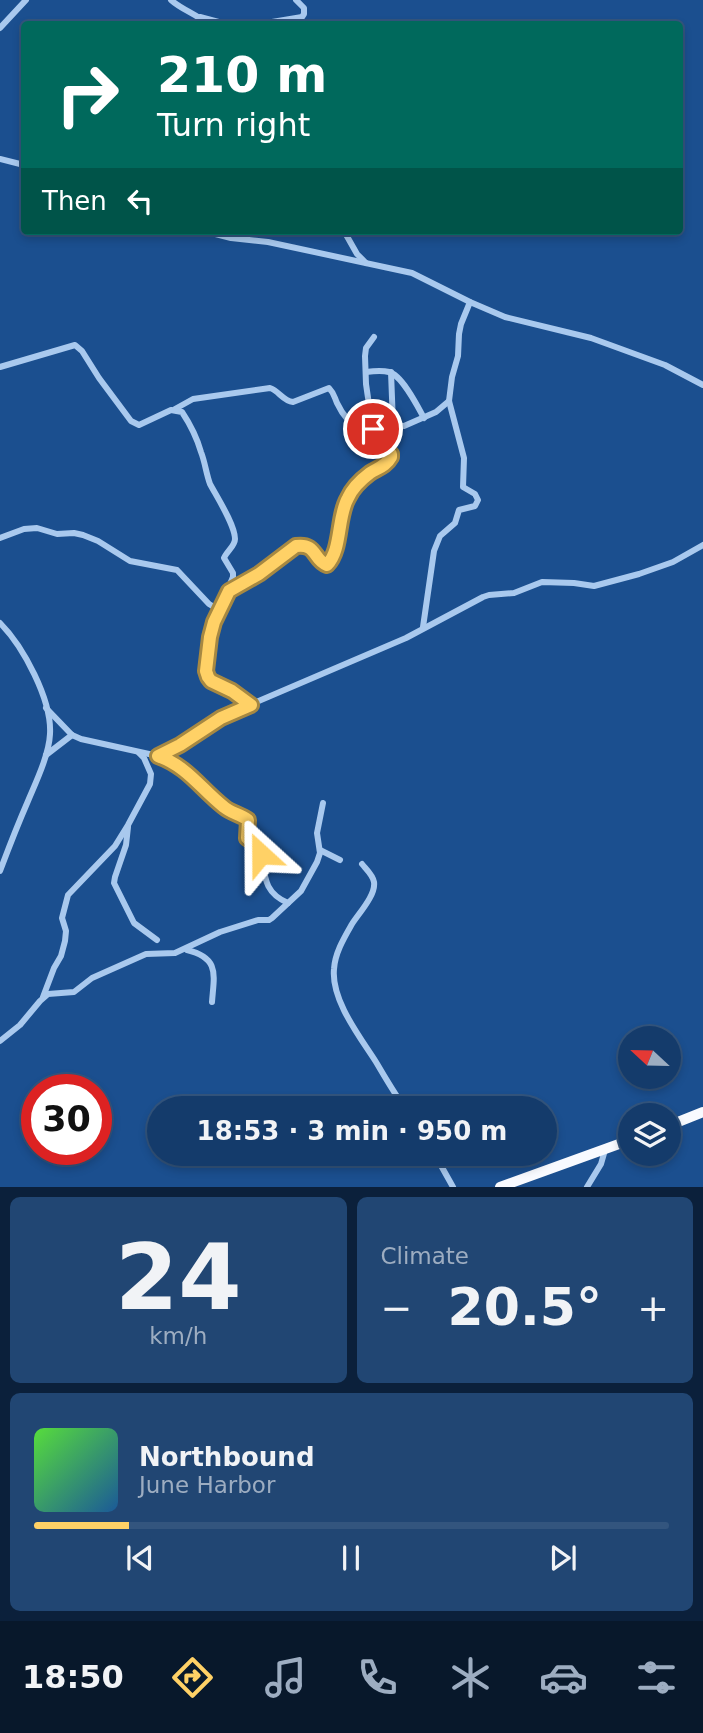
<!DOCTYPE html>
<html lang="en">
<head>
<meta charset="utf-8">
<style>
  body { margin:0; font-family:"DejaVu Sans",sans-serif; background:#214673; color:#f1f3f6; height:100vh; display:flex; flex-direction:column; font-size:26px; white-space:nowrap }
  * { box-sizing:border-box; margin:0 }
  p { font-size:23px; color:#9dadc1 }
  .icon { flex:none; width:38px; height:38px; fill:none; stroke:currentColor; stroke-width:2; stroke-linecap:round; stroke-linejoin:round }
  .map { position:relative; height:1187px; overflow:hidden }
  .panel { display:flex; flex-direction:column; gap:10px; padding:10px; background:#0b203b; flex:1 }
  .panel>* { flex:none }
  .guide { position:absolute; left:21px; top:21px; width:662px; height:214px; border-radius:7px; box-shadow:0 4px 10px #0003,0 0 0 2px #33557e; background:#00695c; color:#fff; overflow:hidden }
  .needle { width:46px; rotate:292deg }
  .tools { position:absolute; left:618px; top:1026px; display:grid; gap:14px }
  .tools a { display:grid; place-items:center; width:63px; height:63px; border-radius:50%; background:#143b6b; box-shadow:0 4px 10px #0003,0 0 0 2px #33557e; font-size:35px }
  .speed { position:absolute; left:21px; top:1074px; display:flex; gap:14px; font-size:35px; font-weight:700; text-align:center }
  .speed>* { display:grid; place-content:center; width:91px; height:91px; border-radius:50%; background:#143b6b; box-shadow:0 4px 10px #0003,0 0 0 2px #33557e; line-height:1 }
  .speed .limit { border:10px solid #d22; background:#fff; color:#111 }
  .pin { position:absolute; display:grid; place-items:center; width:60px; height:60px; color:#fff; margin:-30px; border:4px solid #fff; border-radius:50%; box-shadow:0 2px 7px #0007 }
  .me { position:absolute; width:77px; margin:-38px; rotate:336deg; stroke-linejoin:round; filter:drop-shadow(0 0 5px #0008) }
  .turn { display:flex; align-items:center; gap:24px; height:147px; padding:0 21px; font-size:32px }
  .turn .icon { width:91px; height:91px; stroke-width:2.5 }
  .turn b { display:block; font-size:49px; line-height:60px }
  .then { display:flex; align-items:center; height:66px; padding:0 21px; background:#0003; gap:14px; font-size:26px }
  .big { font-size:52px; font-weight:700; line-height:1.1 }
  .panel .widget { flex:1; display:flex; flex-direction:column; justify-content:center; gap:10px; min-width:0; padding:0 24px; border-radius:10px; background:#214673 }
  .panel .dial { align-items:center; gap:0 }
  .dial b { font-size:91px; line-height:1 }
  .song { display:flex; align-items:center; gap:21px }
  .cover { width:84px; height:84px; border-radius:10px; background:linear-gradient(135deg,hsl(110 70% 55%),hsl(210 70% 35%)) }
  .played { height:7px; border-radius:4px; background:linear-gradient(90deg,#ffd166 15%,#33557e 15%) }
  .keys { display:flex; justify-content:space-around; direction:ltr }
  .heat { display:flex; justify-content:space-between; align-items:center; font-size:38px; direction:ltr }
  .panel .tiles { flex:1; display:grid; gap:10px; grid-template-columns:1fr 1fr }
  .widget:last-child { grid-column:span 2 }
  .trip { position:absolute; left:147px; top:1096px; width:410px; height:70px; border-radius:35px; background:#143b6b; box-shadow:0 4px 10px #0003,0 0 0 2px #33557e; font-weight:700; line-height:70px; text-align:center }
  .tab-bar { display:flex; height:112px; justify-content:space-around; align-items:center; background:#08182b; color:#9dadc1 }
  .tab-bar .icon { width:49px; height:49px }
  .tab-bar .current { color:#ffd166 }
  .tab-bar b { font-size:32px; color:#f1f3f6 }
  .map>svg:first-child { display:block }
  .lines { fill:none; stroke-linecap:round; stroke-linejoin:round }
  .minor { stroke:#a9c9ee; stroke-width:6 }
  .trunk { stroke:#f8faff; stroke-width:10 }
  .route-casing { stroke:#a68842; stroke-width:18 }
  .route { stroke:#ffd166; stroke-width:12 }
</style>
</head>
<body>
<div class="map">
<svg width="703" height="1187" viewBox="0 0 703 1187">
  <rect width="100%" height="100%" fill="#1b4f8f"/>
  <g class="lines">
    <g class="minor">
      <path d="M171 0C182 10 197 14 207 24"/>
      <path d="M200 17 226 24"/>
      <path d="M260 24 302 17 304 14V8L296 0"/>
      <path d="M0 28 26 0"/>
      <path d="M0 159 24 165"/>
      <path d="M204 231 231 238 268 242 412 273 470 302 505 317 591 338 665 365 703 385"/>
      <path d="M344 231 357 254 366 263"/>
      <path d="M0 367 75 345 82 351 99 378 131 421 139 425 171 410 182 412C190 424 197 438 201 452 205 462 206 473 210 484 217 497 235 525 235 539 235 546 227 551 224 558L233 573V577L214 623 210 637 206 671 208 677 211 681 232 690 251 705"/>
      <path d="M366 372C373 371 382 370 389 372 402 375 418 407 424 418"/>
      <path d="M391 372 393 424"/>
      <path d="M175 409 193 399 270 388C279 391 283 401 293 402L329 388C334 393 334 396 337 403 342 414 353 429 365 431L374 424"/>
      <path d="M372 425 366 384 365 356 366 348 374 337"/>
      <path d="M0 538 24 529 37 528 57 534 74 533 83 535 98 541 130 561 177 570 209 604 219 610"/>
      <path d="M229 591 259 574 296 546C312 544 315 555 324 565L328 564C341 543 335 514 349 494 354 487 362 479 369 474 377 468 386 466 391 457V454C382 447 368 440 373 427 375 423 378 420 382 420 388 419 396 426 404 426L436 412 449 401"/>
      <path d="M0 623C23 646 52 700 50 734 49 755 36 782 28 801 18 824 9 847 0 871"/>
      <path d="M423 627 434 551 440 536 455 523 459 510 475 506 478 500 475 494 463 487 464 458 449 401 452 377 458 356 459 334 461 324 470 302"/>
      <path d="M46 708 72 735 81 739 158 756 180 745 221 717 406 638 483 597 489 595 514 593 542 582 574 583 594 586 639 574 673 562 703 545"/>
      <path d="M46 755 72 735"/>
      <path d="M158 756C188 767 200 788 224 807 231 813 241 814 248 820L247 838 260 847C266 871 260 891 288 903"/>
      <path d="M128 827 126 845 115 877 114 883 134 923 157 940"/>
      <path d="M320 850 340 860"/>
      <path d="M362 864C366 869 373 875 374 882 376 895 359 913 352 924 344 938 335 953 334 969 331 1000 360 1037 376 1062 385 1077 394 1093 405 1108"/>
      <path d="M187 950C220 958 214 975 212 1002"/>
      <path d="M43 997 54 968 61 956 65 941 66 931 62 918 68 895 115 846 128 825 150 784 151 774 144 758 139 753"/>
      <path d="M0 1041 20 1025 40 1001 48 994 74 992 92 978 146 954 175 953 220 932 258 920H269L272 918 301 891 317 862 320 853 317 833 323 803"/>
      <path d="M434 1153 453 1187"/>
      <path d="M587 1187 601 1164 605 1150"/>
    </g>
    <g class="trunk">
      <path d="M668 1126 703 1112"/>
      <path d="M500 1187 630 1140"/>
    </g>
  </g>
  <g class="lines">
    <defs>
      <path id="route" d="M261 854 260 847 247 838 248 820C240 814 231 813 224 807 200 788 188 767 158 756L180 745 221 718 251 705 232 691 211 681 208 677 206 671 210 637 214 622 229 591 259 574 296 546C317 543 313 560 327 565 342 550 337 517 348 498 352 489 362 479 370 473 378 468 386 466 391 457V454C382 447 370 442 373 429"/>
    </defs>
    <use href="#route" class="route-casing"/>
    <use href="#route" class="route"/>
  </g>
</svg>
<div class="tools">
<a><svg class="needle" viewBox="-14 -14 28 28"><path d="M0-13l5 13h-10z" fill="#e53935"/><path d="M0 13l5-13h-10z" fill="#9dadc1"/></svg></a>
<a><svg class="icon" aria-label="layers" viewBox="0 0 24 24"><path d="M12 4l9 5-9 5-9-5zM3 14l9 5 9-5"/></svg></a>
</div>
<div class="speed"><div class="limit">30</div></div>
<div class="pin" style="left:373px;top:429px;background:#d93025"><svg class="icon" aria-label="arrive" viewBox="0 0 24 24"><path d="M6 21V4h12l-3 4 3 4H6"/></svg></div>
<svg class="me" style="left:261px;top:854px" viewBox="-20 -20 40 40"><path d="M0-17L14 15 0 8-14 15z" fill="#ffd166" stroke="#fff" stroke-width="4"/></svg>
<div class="trip">18:53 · 3 min · 950 m</div>
<div class="guide">
<div class="turn"><svg class="icon" aria-label="right" viewBox="0 0 24 24"><path d="M7 20v-9h11M14 6l5 5-5 5"/></svg><div><b>210 m</b>Turn right</div></div>
<div class="then">Then<svg class="icon" aria-label="left" viewBox="0 0 24 24"><path d="M17 20v-9H6M10 6l-5 5 5 5"/></svg></div>
</div>
</div>
<section class="panel">
<div class="tiles">
<div class="widget dial"><b>24</b><p>km/h</p></div>
<div class="widget"><p>Climate</p>
<div class="heat"><a>−</a><b class="big">20.5°</b><a>+</a></div>
</div>
<div class="widget">
<div class="song"><i class="cover"></i><div><b>Northbound</b><p>June Harbor</p></div></div>
<div class="played"></div>
<div class="keys"><svg class="icon" aria-label="previous" viewBox="0 0 24 24"><path d="M18 5L8 12l10 7zM5 5v14"/></svg><svg class="icon" aria-label="pause" viewBox="0 0 24 24"><path d="M8 5v14M16 5v14"/></svg><svg class="icon" aria-label="next" viewBox="0 0 24 24"><path d="M6 5l10 7-10 7zM19 5v14"/></svg></div>
</div>
</div>
</section>
<nav class="tab-bar">
<b>18:50</b>
<svg class="icon current" aria-label="directions" viewBox="0 0 24 24"><path d="M12 3l9 9-9 9-9-9zM9 14v-3h6M13 9l2 2-2 2"/></svg>
<svg class="icon" aria-label="music" viewBox="0 0 24 24"><path d="M9 18V5l10-2v13"/><circle cx="6" cy="18" r="3"/><circle cx="16" cy="16" r="3"/></svg>
<svg class="icon" aria-label="phone" viewBox="0 0 24 24"><path d="M5 4h4l2 5-3 2q2 4 5 5l2-3 5 2v4C11 20 4 13 5 4z"/></svg>
<svg class="icon" aria-label="climate" viewBox="0 0 24 24"><path d="M12 3v18M4 7l16 10M4 17L20 7"/></svg>
<svg class="icon" aria-label="car" viewBox="0 0 24 24"><path d="M5 17H2v-5l4-1 3-4h7l3 4 3 1v5h-3M9 17h6M6 11h13"/><circle cx="7" cy="17" r="2"/><circle cx="17" cy="17" r="2"/></svg>
<svg class="icon" aria-label="filters" viewBox="0 0 24 24"><path d="M4 7h16M4 17h16"/><circle cx="9" cy="7" r="2"/><circle cx="15" cy="17" r="2"/></svg>
</nav>
</body>
</html>
